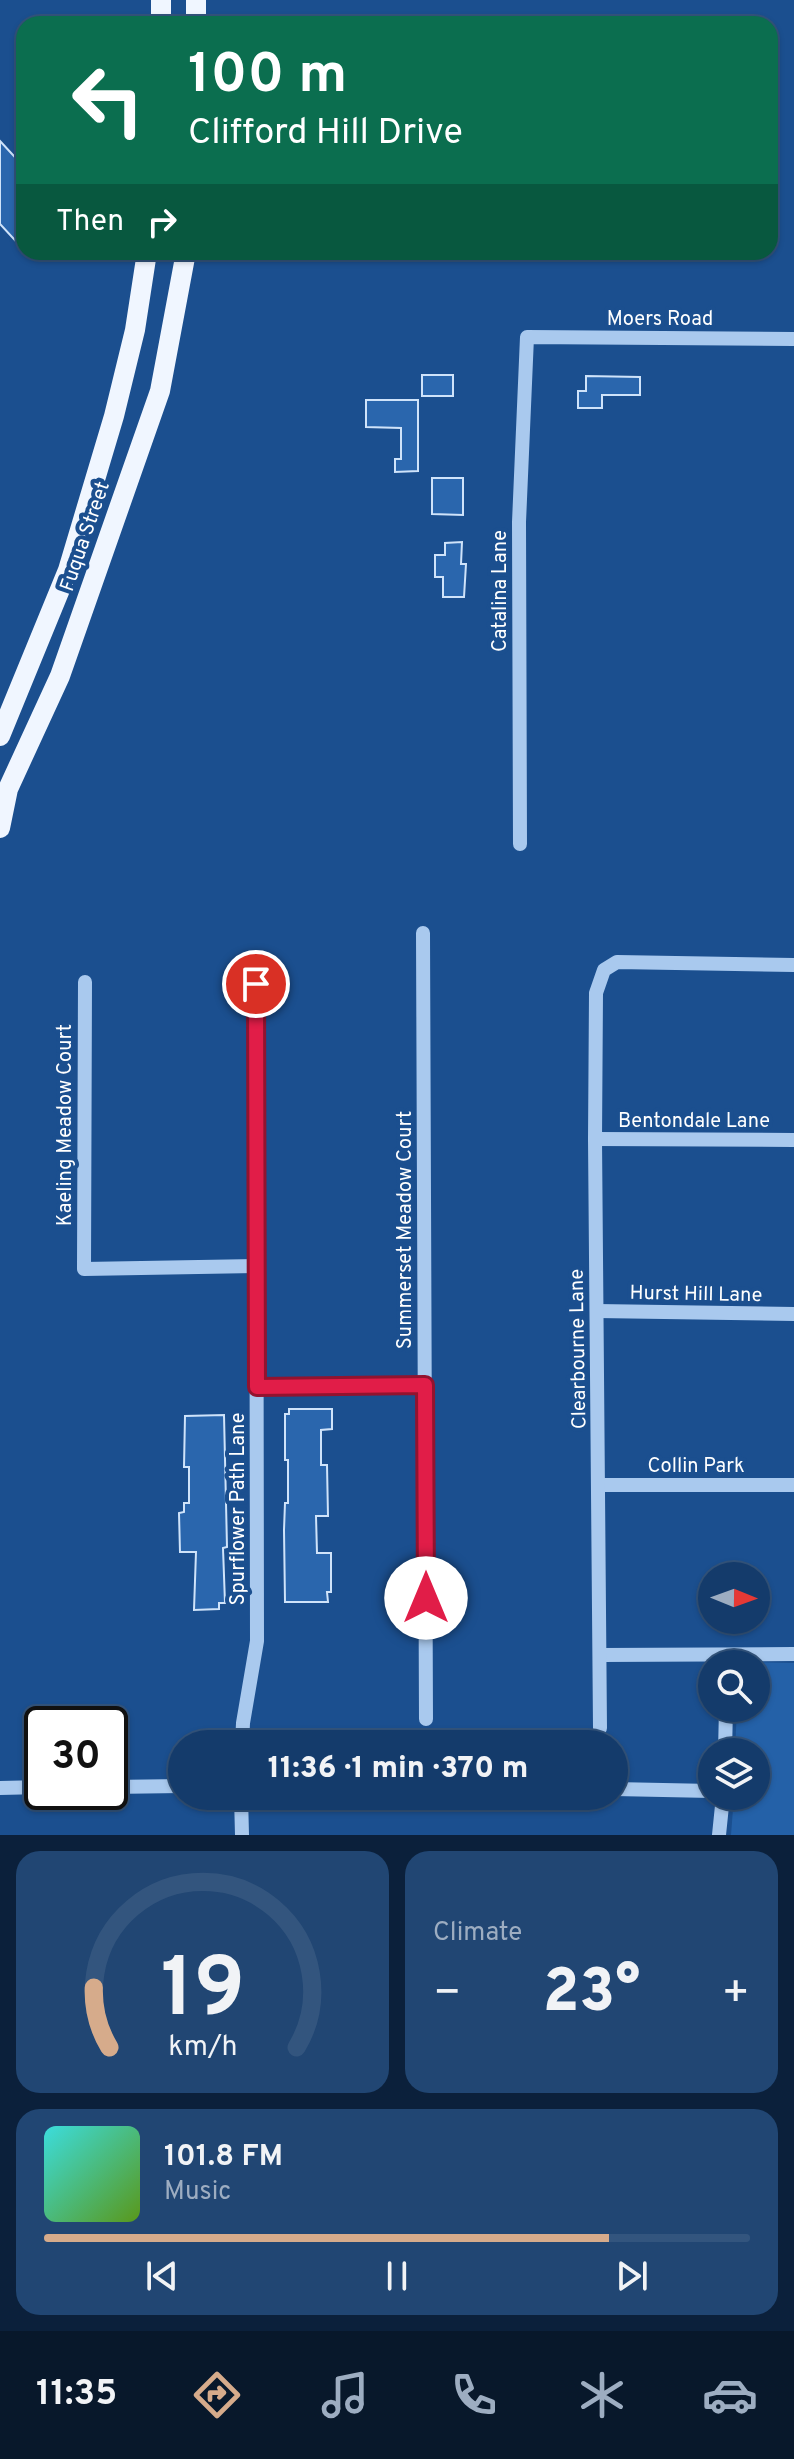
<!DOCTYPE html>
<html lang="en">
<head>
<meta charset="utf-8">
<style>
  body { margin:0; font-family:Overpass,sans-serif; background:#214673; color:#f1f3f6; height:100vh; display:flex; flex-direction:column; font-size:30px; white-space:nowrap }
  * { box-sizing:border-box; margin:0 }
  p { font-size:26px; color:#9dadc1 }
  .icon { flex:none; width:44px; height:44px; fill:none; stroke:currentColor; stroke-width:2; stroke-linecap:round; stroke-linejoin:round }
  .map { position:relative; height:1835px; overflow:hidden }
  .side { display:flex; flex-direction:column; gap:16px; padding:16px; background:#0b203b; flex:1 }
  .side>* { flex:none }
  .guide { position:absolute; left:16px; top:16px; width:762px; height:244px; border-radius:24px; box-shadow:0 2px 6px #0004,0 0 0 2px #33557e; background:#0b6e4f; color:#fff; overflow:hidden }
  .needle { width:52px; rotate:91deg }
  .fabs { position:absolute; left:698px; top:1562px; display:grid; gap:16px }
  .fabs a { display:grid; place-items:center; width:72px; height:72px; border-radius:50%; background:#143b6b; box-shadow:0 2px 6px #0004,0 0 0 2px #33557e; font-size:40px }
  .speed { position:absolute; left:24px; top:1706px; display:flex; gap:16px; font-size:40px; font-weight:700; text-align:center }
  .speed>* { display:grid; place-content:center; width:104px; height:104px; border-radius:50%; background:#143b6b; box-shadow:0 2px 6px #0004,0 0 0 2px #33557e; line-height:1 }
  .speed .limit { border:4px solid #111; border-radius:12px; background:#fff; color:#111 }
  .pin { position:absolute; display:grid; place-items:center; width:68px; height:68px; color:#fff; margin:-34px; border:4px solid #fff; border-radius:50%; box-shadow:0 2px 8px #0007 }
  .me { position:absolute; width:88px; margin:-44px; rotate:0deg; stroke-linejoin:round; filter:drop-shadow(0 0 6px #0008) }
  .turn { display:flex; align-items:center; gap:28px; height:168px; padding:0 40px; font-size:36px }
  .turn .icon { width:104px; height:104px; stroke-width:2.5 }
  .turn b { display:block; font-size:56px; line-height:68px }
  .then { display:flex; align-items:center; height:76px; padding:0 40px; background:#0003; gap:16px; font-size:30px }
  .big { font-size:60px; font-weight:800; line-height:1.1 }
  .side .card { flex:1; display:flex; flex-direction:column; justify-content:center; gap:12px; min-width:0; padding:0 28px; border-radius:24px; background:#214673 }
  .side .dial { align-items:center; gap:0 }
  .dial svg { height:208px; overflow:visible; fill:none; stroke:#33557e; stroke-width:7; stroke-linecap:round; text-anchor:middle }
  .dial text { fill:#f1f3f6; stroke:none }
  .song { display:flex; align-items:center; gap:24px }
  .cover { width:96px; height:96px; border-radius:12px; background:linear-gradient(135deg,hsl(180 70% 55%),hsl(90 70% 35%)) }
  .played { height:8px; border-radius:4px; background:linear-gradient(90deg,#d6ab8b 80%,#33557e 80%) }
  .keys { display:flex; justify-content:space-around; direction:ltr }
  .heat { display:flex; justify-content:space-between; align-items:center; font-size:44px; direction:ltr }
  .side .tiles { flex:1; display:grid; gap:16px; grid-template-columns:1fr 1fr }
  .card:last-child { grid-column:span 2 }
  .trip { position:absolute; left:168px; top:1730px; width:460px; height:80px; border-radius:40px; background:#143b6b; box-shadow:0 2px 6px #0004,0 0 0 2px #33557e; font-weight:800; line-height:80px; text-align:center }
  .tab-bar { display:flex; height:128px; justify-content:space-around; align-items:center; background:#08182b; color:#9dadc1 }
  .tab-bar .icon { width:56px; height:56px }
  .tab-bar .on { color:#d6ab8b }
  .tab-bar b { font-size:36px; color:#f1f3f6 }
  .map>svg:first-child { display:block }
  .green { fill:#2461a8 }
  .building { fill:#2a66ad; stroke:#cfe3fa; stroke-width:2 }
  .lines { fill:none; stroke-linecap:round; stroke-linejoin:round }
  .minor { stroke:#a9c9ee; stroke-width:14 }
  .major { stroke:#f0f6ff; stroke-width:20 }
  .route-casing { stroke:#92132f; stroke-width:20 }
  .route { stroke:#e11d48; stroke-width:14 }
  .labels { text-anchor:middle; stroke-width:8; stroke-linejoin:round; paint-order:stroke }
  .street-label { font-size:20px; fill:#fff; stroke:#1b4f8f }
</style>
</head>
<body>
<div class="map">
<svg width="794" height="1835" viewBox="0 0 794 1835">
  <rect width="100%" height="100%" fill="#1b4f8f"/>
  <path class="green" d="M752 1662 794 1663V1835H731L734 1796H756V1752H735L737 1708H756V1664H746Z"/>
  <g class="building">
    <path d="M0 141 24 167V250L0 224Z"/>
    <rect x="422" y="375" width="31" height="21"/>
    <path d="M586 376 640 377V395H602V408H578V391H586Z"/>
    <path d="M366 400H418V471L395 472V459H401V428L366 427Z"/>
    <path d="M432 478H463V515L432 514Z"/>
    <path d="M462 542 461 564H466L464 597H443V577H435V555H445V543Z"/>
    <path d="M289 1409H332V1429L321 1430V1465H327L328 1516H316L317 1553H331V1592H327L328 1602H285L284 1530 285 1503H288V1460H285V1414H289Z"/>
    <path d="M224 1415 227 1547 223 1548 225 1603H219V1609L194 1610 196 1552H180L179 1513 184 1512V1503H189V1467H184L185 1416Z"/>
  </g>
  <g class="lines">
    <g class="minor">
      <path d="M520 844 519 522 527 337 794 339"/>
      <path d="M423 933 426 1719"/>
      <path d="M85 982 84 1269 256 1266"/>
      <path d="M595 1139 794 1140"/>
      <path d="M597 1311 794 1314"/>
      <path d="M257 1387 425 1385"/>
      <path d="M599 1485H794"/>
      <path d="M601 1655 794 1654"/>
      <path d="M600 1728 595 1139 596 993 604 970 617 962 794 965"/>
      <path d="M242 1744 243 1723 257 1641 256 984"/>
      <path d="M725 1752 726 1708"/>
      <path d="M110 1787 182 1786"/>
      <path d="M0 1788 42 1787"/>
      <path d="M614 1789 712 1791"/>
      <path d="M241 1796 242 1835"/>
      <path d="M719 1835 723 1796"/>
    </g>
    <g class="major">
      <path d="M161 24V0"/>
      <path d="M196 24V0"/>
      <path d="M0 736 68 570 114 416 135 330 147 252"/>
      <path d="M0 828 8 789 60 676 160 391 186 252"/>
    </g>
  </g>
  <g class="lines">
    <defs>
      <path id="route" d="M256 984 257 1387 425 1385 426 1598"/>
    </defs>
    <use href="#route" class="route-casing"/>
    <use href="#route" class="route"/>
  </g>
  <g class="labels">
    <g class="street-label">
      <text x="660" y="325">Moers Road</text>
      <text transform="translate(84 536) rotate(-71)" y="7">Fuqua Street</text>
      <text transform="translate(499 591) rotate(-90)" y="7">Catalina Lane</text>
      <text x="694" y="1127">Bentondale Lane</text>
      <text transform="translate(64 1125) rotate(-90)" y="7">Kaeling Meadow Court</text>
      <text transform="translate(404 1230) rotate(-90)" y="7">Summerset Meadow Court</text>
      <text transform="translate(696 1293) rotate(1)" y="7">Hurst Hill Lane</text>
      <text transform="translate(577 1349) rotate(-91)" y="7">Clearbourne Lane</text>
      <text x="696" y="1472">Collin Park</text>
      <text transform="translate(237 1509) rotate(-90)" y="7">Spurflower Path Lane</text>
    </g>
  </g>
</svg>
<div class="fabs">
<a><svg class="needle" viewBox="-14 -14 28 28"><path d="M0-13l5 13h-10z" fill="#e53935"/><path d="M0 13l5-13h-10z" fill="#9dadc1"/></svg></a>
<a><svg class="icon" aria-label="search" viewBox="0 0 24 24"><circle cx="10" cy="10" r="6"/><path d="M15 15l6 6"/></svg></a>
<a><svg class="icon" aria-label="layers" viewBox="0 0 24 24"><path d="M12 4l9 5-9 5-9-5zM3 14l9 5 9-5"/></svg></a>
</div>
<div class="speed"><div class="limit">30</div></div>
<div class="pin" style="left:256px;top:984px;background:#d93025"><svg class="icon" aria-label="arrive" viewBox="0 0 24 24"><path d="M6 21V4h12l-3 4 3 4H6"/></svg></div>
<svg class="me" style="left:426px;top:1598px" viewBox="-20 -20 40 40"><circle r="19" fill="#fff"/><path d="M0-13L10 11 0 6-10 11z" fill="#e11d48"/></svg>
<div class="trip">11:36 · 1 min · 370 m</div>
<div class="guide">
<div class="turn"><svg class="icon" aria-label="left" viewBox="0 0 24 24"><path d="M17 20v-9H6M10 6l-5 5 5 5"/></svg><div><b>100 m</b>Clifford Hill Drive</div></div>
<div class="then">Then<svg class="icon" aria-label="right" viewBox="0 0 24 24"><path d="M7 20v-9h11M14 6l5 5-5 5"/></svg></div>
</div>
</div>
<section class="side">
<div class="tiles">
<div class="card dial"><svg viewBox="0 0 100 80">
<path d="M14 69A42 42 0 1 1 86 69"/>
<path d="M14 69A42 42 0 0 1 8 46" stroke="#d6ab8b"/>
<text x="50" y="56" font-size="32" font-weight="700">19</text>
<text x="50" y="72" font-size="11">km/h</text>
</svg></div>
<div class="card"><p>Climate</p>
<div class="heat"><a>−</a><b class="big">23°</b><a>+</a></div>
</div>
<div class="card">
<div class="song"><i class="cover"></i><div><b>101.8 FM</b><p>Music</p></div></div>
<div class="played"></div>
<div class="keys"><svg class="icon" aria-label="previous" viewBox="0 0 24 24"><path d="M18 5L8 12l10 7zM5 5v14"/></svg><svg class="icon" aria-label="pause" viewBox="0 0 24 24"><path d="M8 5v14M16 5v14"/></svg><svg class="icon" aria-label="next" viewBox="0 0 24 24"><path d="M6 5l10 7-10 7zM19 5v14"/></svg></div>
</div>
</div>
</section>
<nav class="tab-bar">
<b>11:35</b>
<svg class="icon on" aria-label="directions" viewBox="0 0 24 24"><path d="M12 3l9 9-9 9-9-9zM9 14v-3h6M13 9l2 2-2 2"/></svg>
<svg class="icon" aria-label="music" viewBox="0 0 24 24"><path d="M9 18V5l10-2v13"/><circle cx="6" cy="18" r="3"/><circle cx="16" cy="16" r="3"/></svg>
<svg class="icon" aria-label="phone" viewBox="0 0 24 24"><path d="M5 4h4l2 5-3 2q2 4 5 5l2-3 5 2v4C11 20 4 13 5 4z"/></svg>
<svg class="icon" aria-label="climate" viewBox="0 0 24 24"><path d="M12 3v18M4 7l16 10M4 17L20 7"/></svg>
<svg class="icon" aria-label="car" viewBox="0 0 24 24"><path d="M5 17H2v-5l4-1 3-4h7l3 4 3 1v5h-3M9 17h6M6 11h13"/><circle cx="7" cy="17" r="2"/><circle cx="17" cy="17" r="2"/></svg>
</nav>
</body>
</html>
